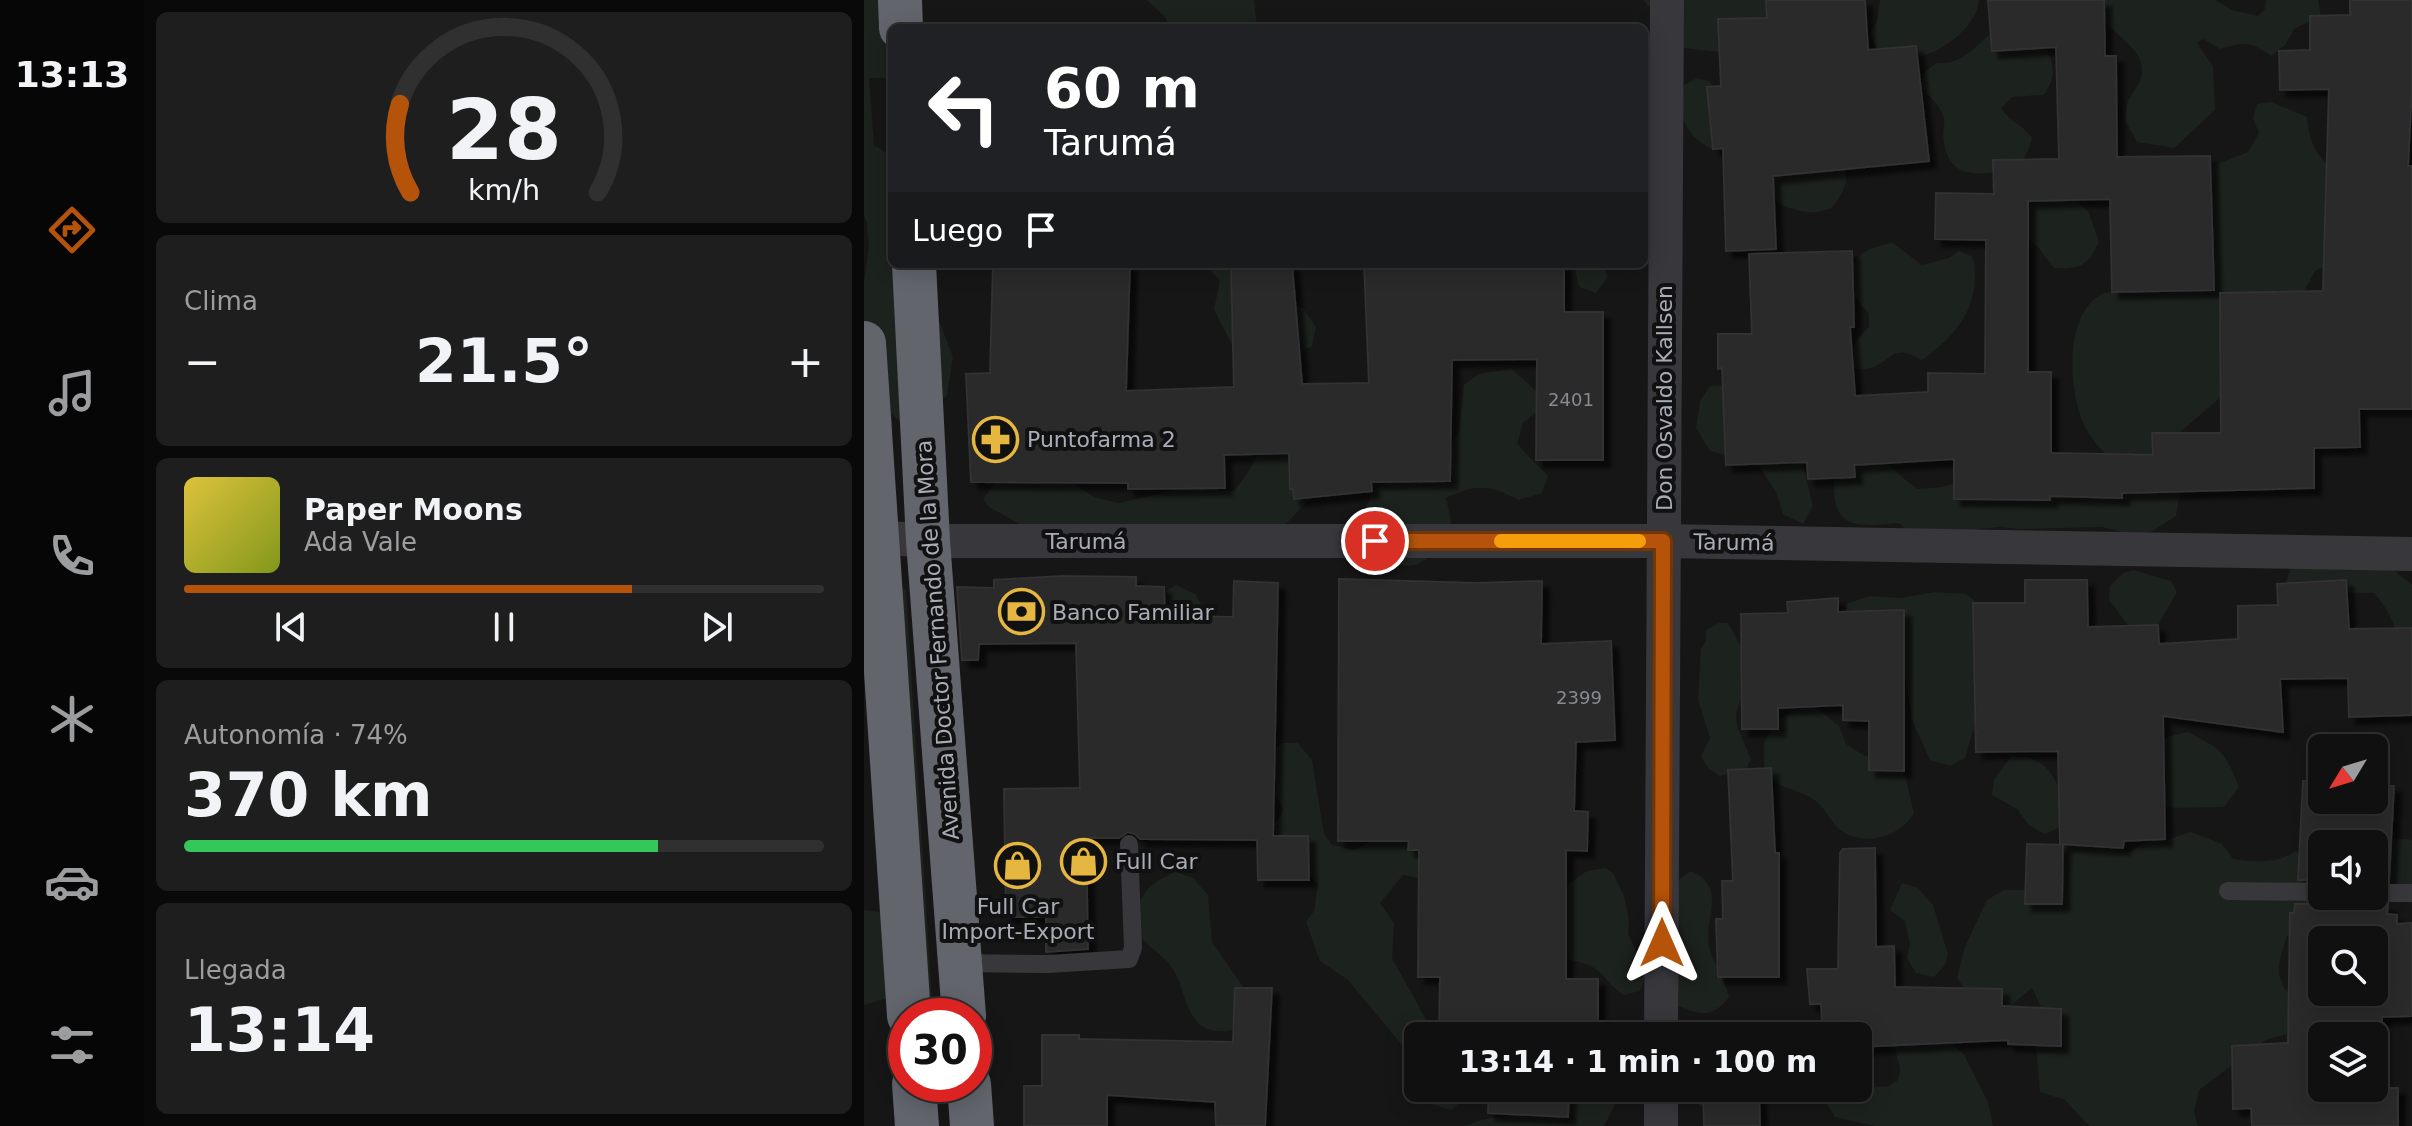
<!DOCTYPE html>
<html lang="es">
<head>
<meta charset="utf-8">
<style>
  body { margin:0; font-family:"DejaVu Sans",sans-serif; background:#1e1e1f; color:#f1f3f6; height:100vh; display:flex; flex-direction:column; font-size:30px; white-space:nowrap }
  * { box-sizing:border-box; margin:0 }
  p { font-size:26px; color:#9c9d9f }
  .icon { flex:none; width:44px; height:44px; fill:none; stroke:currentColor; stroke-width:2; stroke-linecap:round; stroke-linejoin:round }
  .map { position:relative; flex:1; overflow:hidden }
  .panel { display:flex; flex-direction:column; gap:12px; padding:12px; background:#090909; width:720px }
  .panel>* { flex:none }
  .top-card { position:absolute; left:24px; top:24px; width:760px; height:244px; border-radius:12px; box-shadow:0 4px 20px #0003,0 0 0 2px #303031; background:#202124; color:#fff; overflow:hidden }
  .needle { width:52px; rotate:232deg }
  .buttons { position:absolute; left:1444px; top:734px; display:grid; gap:16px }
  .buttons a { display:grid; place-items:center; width:80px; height:80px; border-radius:12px; background:#101011; box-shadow:0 4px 20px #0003,0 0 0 2px #303031; font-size:40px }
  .speed { position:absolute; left:24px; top:998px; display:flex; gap:16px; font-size:40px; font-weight:700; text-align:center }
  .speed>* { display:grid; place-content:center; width:104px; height:104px; border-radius:50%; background:#101011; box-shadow:0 4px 20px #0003,0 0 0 2px #303031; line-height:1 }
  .speed .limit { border:12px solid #d22; background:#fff; color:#111 }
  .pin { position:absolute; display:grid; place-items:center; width:68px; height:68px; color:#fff; margin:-34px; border:4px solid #fff; border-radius:50%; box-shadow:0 2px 8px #0007 }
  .me { position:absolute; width:88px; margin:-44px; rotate:0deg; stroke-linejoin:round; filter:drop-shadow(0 0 6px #0008) }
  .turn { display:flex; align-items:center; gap:28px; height:168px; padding:0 24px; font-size:36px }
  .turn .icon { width:104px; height:104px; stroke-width:2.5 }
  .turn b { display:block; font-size:56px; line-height:68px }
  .then { display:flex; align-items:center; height:76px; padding:0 24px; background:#0003; gap:16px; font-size:30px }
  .big { font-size:60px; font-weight:700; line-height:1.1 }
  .panel .tile { flex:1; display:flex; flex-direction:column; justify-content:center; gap:12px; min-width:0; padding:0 28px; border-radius:12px; background:#1e1e1f }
  .panel .dial { align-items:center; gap:0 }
  .dial svg { height:208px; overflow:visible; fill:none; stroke:#303031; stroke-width:7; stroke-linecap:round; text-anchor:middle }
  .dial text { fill:#f1f3f6; stroke:none }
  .song { display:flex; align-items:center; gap:24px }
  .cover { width:96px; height:96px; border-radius:12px; background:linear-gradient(135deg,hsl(50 70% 55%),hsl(70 70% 35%)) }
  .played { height:8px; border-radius:4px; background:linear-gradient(90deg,#b45309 70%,#303031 70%) }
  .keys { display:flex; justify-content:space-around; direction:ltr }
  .heat { display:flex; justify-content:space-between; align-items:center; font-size:44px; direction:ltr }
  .charge { height:12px; border-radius:6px; background:linear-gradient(90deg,#34c759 74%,#303031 0) }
  .trip { position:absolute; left:540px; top:1022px; width:468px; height:80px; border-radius:12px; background:#101011; box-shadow:0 4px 20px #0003,0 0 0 2px #303031; font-weight:700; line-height:80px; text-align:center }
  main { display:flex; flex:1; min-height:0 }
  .tabs { display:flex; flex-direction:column; width:144px; justify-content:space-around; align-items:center; background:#060607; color:#9c9d9f }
  .tabs .icon { width:56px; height:56px }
  .tabs .selected { color:#b45309 }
  .tabs b { font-size:36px; color:#f1f3f6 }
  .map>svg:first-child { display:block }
  .green { fill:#1c221d }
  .building { fill:#29292b; stroke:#303033; stroke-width:2; fill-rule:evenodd; filter:url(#shadow) }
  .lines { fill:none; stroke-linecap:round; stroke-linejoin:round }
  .lane { stroke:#37373c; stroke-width:18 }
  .street { stroke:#37373c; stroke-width:34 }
  .highway { stroke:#63656d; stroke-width:44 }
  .route-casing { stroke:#753606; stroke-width:20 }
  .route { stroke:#b45309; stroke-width:14 }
  .slow { stroke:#f59e0b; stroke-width:14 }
  .labels { text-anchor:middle; stroke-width:8; stroke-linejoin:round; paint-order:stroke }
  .number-label { font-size:18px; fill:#888a92 }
  .street-label { font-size:22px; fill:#a9acb6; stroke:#111112 }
  .poi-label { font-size:22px; fill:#a9acb6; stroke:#111112; text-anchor:start }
</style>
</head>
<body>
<main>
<nav class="tabs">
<b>13:13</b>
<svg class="icon selected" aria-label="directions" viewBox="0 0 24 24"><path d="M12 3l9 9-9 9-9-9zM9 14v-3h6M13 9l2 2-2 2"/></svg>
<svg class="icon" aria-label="music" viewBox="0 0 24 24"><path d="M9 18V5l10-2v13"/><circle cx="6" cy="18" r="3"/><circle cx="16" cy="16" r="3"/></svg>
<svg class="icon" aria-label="phone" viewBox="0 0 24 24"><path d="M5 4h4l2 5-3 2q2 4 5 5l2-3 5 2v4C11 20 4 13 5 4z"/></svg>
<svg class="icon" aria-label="climate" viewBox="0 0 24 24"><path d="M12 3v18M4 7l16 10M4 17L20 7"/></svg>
<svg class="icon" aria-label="car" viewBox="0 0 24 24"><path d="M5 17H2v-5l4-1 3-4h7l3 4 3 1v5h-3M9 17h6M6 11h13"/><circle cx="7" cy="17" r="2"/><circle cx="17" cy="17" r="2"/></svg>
<svg class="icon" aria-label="filters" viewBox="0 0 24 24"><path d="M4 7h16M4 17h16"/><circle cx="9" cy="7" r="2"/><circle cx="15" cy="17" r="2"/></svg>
</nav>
<section class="panel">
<div class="tile dial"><svg viewBox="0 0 100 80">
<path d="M14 69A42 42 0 1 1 86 69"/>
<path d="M14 69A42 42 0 0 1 10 35" stroke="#b45309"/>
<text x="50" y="56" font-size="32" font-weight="700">28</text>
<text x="50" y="72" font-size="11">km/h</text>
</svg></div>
<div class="tile"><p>Clima</p>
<div class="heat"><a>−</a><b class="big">21.5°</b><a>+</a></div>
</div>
<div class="tile">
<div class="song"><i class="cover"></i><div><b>Paper Moons</b><p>Ada Vale</p></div></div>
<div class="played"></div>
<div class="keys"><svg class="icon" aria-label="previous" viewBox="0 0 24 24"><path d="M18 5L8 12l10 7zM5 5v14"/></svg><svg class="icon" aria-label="pause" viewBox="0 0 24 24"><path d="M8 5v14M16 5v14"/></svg><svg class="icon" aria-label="next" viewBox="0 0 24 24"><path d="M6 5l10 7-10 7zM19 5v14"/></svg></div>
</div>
<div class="tile"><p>Autonomía · 74%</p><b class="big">370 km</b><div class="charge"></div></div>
<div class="tile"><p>Llegada</p><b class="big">13:14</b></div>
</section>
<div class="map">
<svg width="1548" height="1126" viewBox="0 0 1548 1126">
  <defs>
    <filter id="shadow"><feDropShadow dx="7" dy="7" stdDeviation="2" flood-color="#0009"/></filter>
  </defs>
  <rect width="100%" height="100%" fill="#161617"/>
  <g class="green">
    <path d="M0 0H21L28 28V78H5L10 147 12 146 28 157V264H53L89 357 83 395 60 420 35 421 28 414 30 472 0 382V283L5 246 3 223 0 216Z"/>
    <path d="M283 0H390L393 28H306L302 18Z"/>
    <path d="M779 0H915L922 13 868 38 855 52 819 48Z"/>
    <path d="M1016 0H1115C1114 26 1076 55 1051 57 1039 58 1024 52 1013 49L1006 33 1013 22Z"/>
    <path d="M1230 0H1351L1368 10 1394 16 1401 9 1402 0H1454L1457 16 1430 29 1421 45 1407 56C1386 41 1381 42 1356 49L1339 39 1333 43 1349 66 1351 110 1310 148 1273 142 1261 120C1262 114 1262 107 1264 101 1268 92 1278 82 1278 72 1280 43 1236 32 1230 0Z"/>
    <path d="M1132 29 1179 41C1189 60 1195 77 1179 95L1148 97 1137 108C1145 121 1158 124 1168 138 1163 157 1157 167 1137 171 1105 178 1082 173 1079 136 1079 131 1081 123 1080 118 1077 106 1065 96 1057 88L1060 73 1072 63C1098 66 1112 45 1132 29Z"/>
    <path d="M833 78 845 81 857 96 975 160C989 177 980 192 968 208 946 214 947 214 926 208 893 198 892 174 869 155 864 151 857 151 851 150 822 139 813 115 818 86Z"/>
    <path d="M1407 102 1443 117C1445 146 1456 160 1478 178L1476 258 1451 271 1440 291 1426 304 1358 396 1308 439 1302 451 1257 468C1245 457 1232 446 1224 432 1204 400 1198 314 1238 294 1244 291 1256 292 1262 291L1346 167 1384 152 1395 133 1389 118 1393 104Z"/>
    <path d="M1147 193 1213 200 1225 213 1235 242C1223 267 1216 269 1190 268L1174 247 1148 226Z"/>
    <path d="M1029 243 1058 265 1085 258 1095 251 1109 257C1118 303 1095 334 1058 360 1027 342 1030 361 1006 368 1000 370 993 369 987 370 986 350 990 341 1005 327V314L979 282C992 255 999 248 1029 243Z"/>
    <path d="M341 264H405L425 304 439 308 452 327 448 346 410 365 368 345 350 309 356 281Z"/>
    <path d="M710 264H740L743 278 732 293 715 287Z"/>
    <path d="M648 369 684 402 659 423 653 444 684 476 678 493 655 500C626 485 613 483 582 498L587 521 580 548C571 553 560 562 551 565 523 571 508 544 497 524L508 491 534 477 575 463 595 432 600 385 614 374Z"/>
    <path d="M867 385 938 461 949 506 939 524 919 514 912 492 893 463 846 451 832 428 836 401 846 386Z"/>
    <path d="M416 442 456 488 421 525 166 530 125 507 119 499 143 467H184L230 497 255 503 322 488 370 491 383 474 398 447Z"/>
    <path d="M1010 449 1033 473 1053 489 1077 487 1107 480 1312 478 1316 493 1312 516 1287 532 1263 534 1239 527 1155 529 1134 527 1107 530 1061 545 1035 523C981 529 966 525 971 467Z"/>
    <path d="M1428 565 1527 568 1548 585V701C1541 666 1535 618 1510 593L1450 592 1422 583Z"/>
    <path d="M1269 570 1307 581 1313 592 1294 625H1264L1245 600 1246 586 1259 573Z"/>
    <path d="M312 585 331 594 337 604 359 626H316L301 605 304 590Z"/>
    <path d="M36 586 42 590 69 1016H59Z"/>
    <path d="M1071 592 1102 594 1120 609V692L1101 758 1086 766 1066 760 1049 722 1040 673C1021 659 979 630 982 604L1006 596 1036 598Z"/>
    <path d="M855 623H864L880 652 882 680 872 714 873 726 887 759 882 769 856 776 844 768 837 756 846 738 834 700 837 649 842 641V630Z"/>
    <path d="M950 706 975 726 982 744 999 755 1040 771 1050 813C1037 837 998 848 975 829 966 821 961 808 952 801 939 791 919 789 907 779 900 772 900 765 900 756 897 727 923 708 950 706Z"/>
    <path d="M1324 732C1359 750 1360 751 1375 787L1360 807 1310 808 1267 798 1299 738Z"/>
    <path d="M418 743H434L448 760 460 834 468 845 490 850 526 832 567 836 566 880 539 875 516 903 530 923 528 958 565 1025 563 1036H554V1088H605L600 1099 587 1110 556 1101 548 1089 546 1056 538 1045 484 980 456 961 442 922 450 911 454 884 438 866 400 836 417 815 419 809 407 785 404 754Z"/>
    <path d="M1148 756C1188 756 1195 784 1203 817L1191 830 1180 834 1164 824 1153 809 1128 795 1130 779Z"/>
    <path d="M1327 832 1358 844 1369 859C1390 862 1415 864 1431 851L1436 854 1458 851V896H1510V844L1502 840 1545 839 1548 841V891L1504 904 1423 936C1412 970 1410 976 1432 1005L1427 1033 1402 1040 1335 1090 1330 1111 1334 1126H1225L1201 1100 1176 1092 1171 1034 1185 1024 1168 988 1145 1007 1111 1003 1093 978 1100 949 1123 900 1140 890H1162L1193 881 1194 845 1224 837 1246 847 1267 852 1284 840 1305 839Z"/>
    <path d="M741 868 749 873 760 896 765 920 764 933 782 975 776 991 760 995C747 987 742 977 732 969 719 961 702 959 688 956L683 900 723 871Z"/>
    <path d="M827 871C866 888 837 922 846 950 851 966 861 980 865 997 849 1019 835 1015 812 1005L814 880Z"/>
    <path d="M312 872 329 878 344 895 348 942 380 988 377 1025C368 1031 365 1032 354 1031 320 1030 323 986 306 965 289 944 279 949 268 919 280 891 284 883 312 872Z"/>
    <path d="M1038 883 1054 888 1069 905 1084 954 1081 965 1070 977 1052 973 1043 958 1046 944 1041 921 1026 910Z"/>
    <path d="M0 910 16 912 31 951 27 997 0 1005Z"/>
    <path d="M1074 1029 1100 1055 1124 1102 1129 1126H1010L971 1117 963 1104 976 1089 1024 1086 1034 1080 1036 1069 1030 1045Z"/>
    <path d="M710 1088H756L757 1093 740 1126H600L617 1120 687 1107Z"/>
    <path d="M811 1088H848L839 1106 810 1095Z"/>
  </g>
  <g class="building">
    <path d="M902 0H1001L1004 50 1052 46 1065 161 909 176 912 249 862 251 859 148 849 149 843 87 857 86 854 19 903 18Z"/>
    <path d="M1124 0H1240L1241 56H1252L1253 157 1346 156 1350 290 1248 292 1246 199 1164 201V372H1187V453L1289 455 1288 433H1357L1356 293 1459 291 1465 89 1416 90 1415 51 1446 50V16L1486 15V0H1548V87L1544 166H1548V409H1495L1496 447 1450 448V488L1258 493V498L1186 496V500L1090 499V459L990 465 991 477 944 479 943 462 862 465 858 368 854 369V334H888L885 254 988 251 990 327H986L991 396 1064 392V373L1121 374 1122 240 1071 239 1072 193 1130 194 1129 160 1195 159 1192 47 1128 51Z"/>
    <path d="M129 264H266L262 391 370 387 367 264H428L438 384 505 383 500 264H700V312H739V460H672L673 359 588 360 586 481 507 482 508 491 430 499 429 489H426L425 453 360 455 361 488 264 489V483L107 482 102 374 126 373Z"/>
    <path d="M198 576 272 577V586L300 587 301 616 369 617 370 581 414 583 409 836H444L445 880H394L393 840 276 839 271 834 264 832 255 838H222L224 949 182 952V917H142L140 789 216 788 212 643 115 644 114 660H98L93 587 130 588V580Z"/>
    <path d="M475 579 612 583 678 581 677 644 747 641 751 740 712 742 710 811 724 812 723 851 702 850V979H734V1036H575L576 977H554L555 850H544L545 841H474Z"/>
    <path d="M1161 580H1223L1224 627 1294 625 1295 644 1374 639V606L1414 605 1413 584 1482 580 1485 629 1548 628V715L1485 717 1484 678 1416 679 1419 732 1299 716 1301 839 1260 841 1259 848 1196 844 1194 751 1112 752 1109 603H1161Z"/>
    <path d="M974 598V612L1040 610V771L1005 770V721L979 720V705L914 708V729H878L877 614 924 613 923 602Z"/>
    <path d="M907 768 911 853H915V977H854L852 919H859L858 881H869L864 770Z"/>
    <path d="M1439 781 1458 782V800H1510V785L1530 786 1525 881H1510V844H1458V880H1434Z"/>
    <path d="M1163 844 1199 845 1198 904H1161Z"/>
    <path d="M1011 848 1012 947 1030 946 1031 987 1138 989V1006L1197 1009V1046L1144 1044V1040L994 1047V1036H959L957 1004H946L943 969H974L976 853 979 849Z"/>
    <path d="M1469 896H1499L1505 904 1524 905 1523 914 1533 915V924L1548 923V1016L1518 1017V1088H1534V1126H1388L1387 1108 1369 1109 1368 1046 1424 1043 1426 913H1430L1431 904H1459L1465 902ZM1458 940H1510V992H1458ZM1458 1036H1510V1088H1458Z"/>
    <path d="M371 988H408L401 1126H352L351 1102 243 1095V1126H160V1086H178V1035H215V1039L369 1042Z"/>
    <path d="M625 1088H705L704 1117 624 1113Z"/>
    <path d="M839 1088H895L896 1126H840Z"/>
  </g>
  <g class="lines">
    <g class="lane">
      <path d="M1364 891 1458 892"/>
      <path d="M1510 893H1548"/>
      <path d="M96 963 184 964 265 959 269 948 265 844"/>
    </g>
    <g class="street">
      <path d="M0 536 64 541H799L1548 554"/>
      <path d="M797 1036 803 0"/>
      <path d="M797 1126V1088"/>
    </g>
    <g class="highway">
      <path d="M36 0 37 28"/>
      <path d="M50 264 64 541 100 1016"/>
      <path d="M0 343 45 1016"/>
      <path d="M50 1084 53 1126"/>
      <path d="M105 1084 108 1126"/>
    </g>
  </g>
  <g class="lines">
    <defs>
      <path id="route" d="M511 541H799L798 943"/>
    </defs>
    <use href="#route" class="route-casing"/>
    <use href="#route" class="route"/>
    <path class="slow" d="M637 541H775"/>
  </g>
  <defs>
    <symbol id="pharmacy-ring" viewBox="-11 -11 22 22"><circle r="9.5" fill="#111112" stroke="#e5b640" stroke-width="1.5"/><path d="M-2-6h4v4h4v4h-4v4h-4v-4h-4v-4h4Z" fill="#e5b640"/></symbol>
    <symbol id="bank-ring" viewBox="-11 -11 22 22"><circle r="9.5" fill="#111112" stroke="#e5b640" stroke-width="1.5"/><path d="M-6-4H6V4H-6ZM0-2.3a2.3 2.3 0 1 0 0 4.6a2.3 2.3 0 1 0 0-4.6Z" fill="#e5b640"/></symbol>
    <symbol id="shop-ring" viewBox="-11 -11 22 22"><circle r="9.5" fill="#111112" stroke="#e5b640" stroke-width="1.5"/><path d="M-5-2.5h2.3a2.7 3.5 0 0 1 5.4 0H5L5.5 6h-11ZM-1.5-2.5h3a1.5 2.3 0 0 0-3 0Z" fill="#e5b640"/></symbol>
  </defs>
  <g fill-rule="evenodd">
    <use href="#pharmacy-ring" x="106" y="414" width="51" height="51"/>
    <use href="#bank-ring" x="132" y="586" width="51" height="51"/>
    <use href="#shop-ring" x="194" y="836" width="51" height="51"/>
    <use href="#shop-ring" x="128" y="840" width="51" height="51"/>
  </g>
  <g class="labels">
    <g class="number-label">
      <text x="707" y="406">2401</text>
      <text x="715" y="704">2399</text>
    </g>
    <g class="street-label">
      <text transform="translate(800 398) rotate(-90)" y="8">Don Osvaldo Kallsen</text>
      <text x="222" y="549">Tarumá</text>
      <text transform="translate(870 542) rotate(1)" y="8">Tarumá</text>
      <text transform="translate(73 640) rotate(-94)" y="8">Avenida Doctor Fernando de la Mora</text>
    </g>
    <g class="poi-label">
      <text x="163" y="447">Puntofarma 2</text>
      <text x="188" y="620">Banco Familiar</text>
      <text x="251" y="869">Full Car</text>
      <text x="154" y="914" text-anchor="middle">Full Car<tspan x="154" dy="25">Import-Export</tspan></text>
    </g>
  </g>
</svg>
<div class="buttons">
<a><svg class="needle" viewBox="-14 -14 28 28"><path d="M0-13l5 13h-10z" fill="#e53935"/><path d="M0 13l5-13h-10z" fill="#9c9d9f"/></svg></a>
<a><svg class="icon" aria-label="sound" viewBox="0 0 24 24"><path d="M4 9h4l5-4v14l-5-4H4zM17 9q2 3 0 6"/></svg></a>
<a><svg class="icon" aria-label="search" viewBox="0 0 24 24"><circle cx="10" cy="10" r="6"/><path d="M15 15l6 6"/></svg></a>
<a><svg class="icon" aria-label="layers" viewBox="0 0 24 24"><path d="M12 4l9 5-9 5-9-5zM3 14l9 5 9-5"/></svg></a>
</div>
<div class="speed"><div class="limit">30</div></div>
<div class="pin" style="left:511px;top:541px;background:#d93025"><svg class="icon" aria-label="arrive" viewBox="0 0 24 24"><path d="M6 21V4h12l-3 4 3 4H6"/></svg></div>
<svg class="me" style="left:798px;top:943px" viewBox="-20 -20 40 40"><path d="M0-17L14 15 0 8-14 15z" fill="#b45309" stroke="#fff" stroke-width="4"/></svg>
<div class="trip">13:14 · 1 min · 100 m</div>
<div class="top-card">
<div class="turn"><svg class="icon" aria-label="left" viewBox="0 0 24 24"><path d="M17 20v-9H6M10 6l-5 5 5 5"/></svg><div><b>60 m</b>Tarumá</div></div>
<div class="then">Luego<svg class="icon" aria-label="arrive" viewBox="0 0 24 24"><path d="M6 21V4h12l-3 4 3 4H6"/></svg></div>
</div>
</div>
</main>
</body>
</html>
